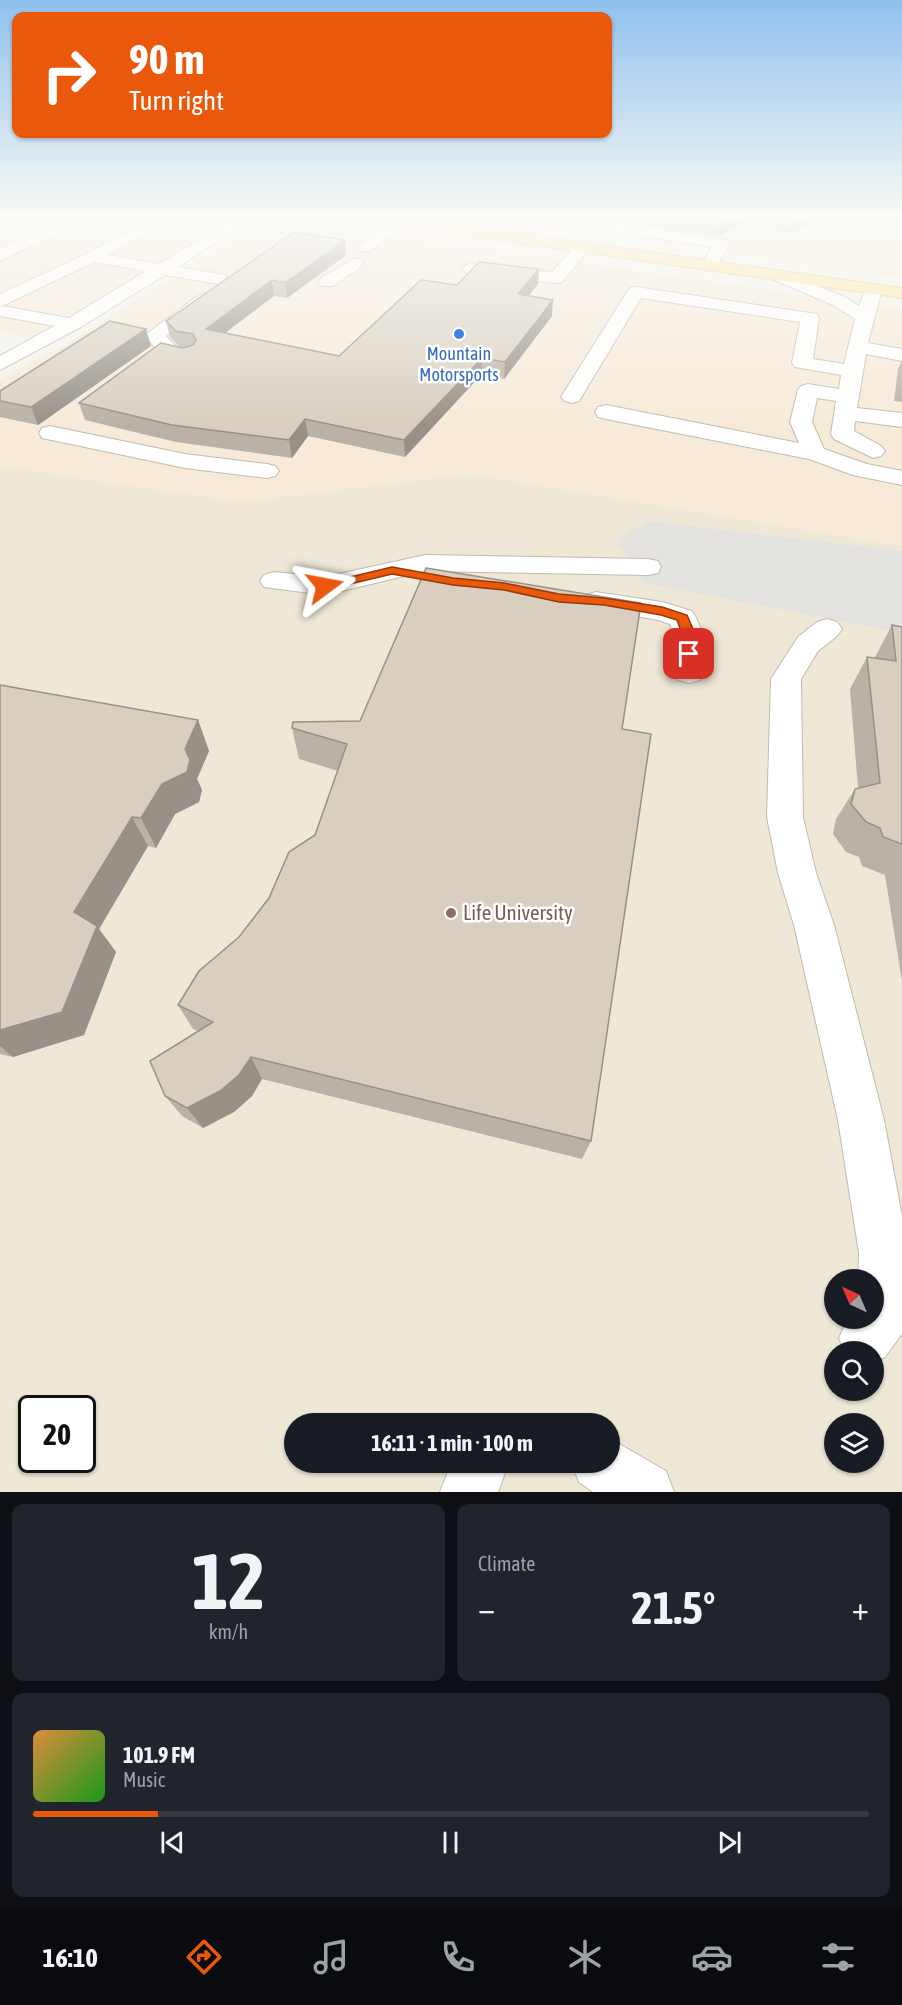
<!DOCTYPE html>
<html lang="en">
<head>
<meta charset="utf-8">
<style>
  body { margin:0; font-family:"Asap Condensed",sans-serif; background:#20242c; color:#f1f3f6; height:100vh; display:flex; flex-direction:column; font-size:22px; white-space:nowrap }
  * { box-sizing:border-box; margin:0 }
  p { font-size:20px; color:#9ea1a6 }
  .icon { flex:none; width:33px; height:33px; fill:none; stroke:currentColor; stroke-width:2; stroke-linecap:round; stroke-linejoin:round }
  .map { position:relative; height:1492px; overflow:hidden }
  .details { display:flex; flex-direction:column; gap:12px; padding:12px; background:#0d0f14; flex:1 }
  .details>* { flex:none }
  .top-card { position:absolute; left:12px; top:12px; width:600px; height:126px; border-radius:12px; box-shadow:0 2px 4px #0004; background:#ea580c; color:#fff; overflow:hidden }
  .needle { width:39px; rotate:316deg }
  .controls { position:absolute; left:824px; top:1269px; display:grid; gap:12px }
  .controls a { display:grid; place-items:center; width:60px; height:60px; border-radius:50%; background:#171b24; box-shadow:0 2px 4px #0004; font-size:30px }
  .speed { position:absolute; left:18px; top:1395px; display:flex; gap:12px; font-size:30px; font-weight:700; text-align:center }
  .speed>* { display:grid; place-content:center; width:78px; height:78px; border-radius:50%; background:#171b24; box-shadow:0 2px 4px #0004; line-height:1 }
  .speed .limit { border:3px solid #111; border-radius:9px; background:#fff; color:#111 }
  .pin { position:absolute; display:grid; place-items:center; width:51px; height:51px; color:#fff; margin:-26px; border-radius:12px; box-shadow:0 3px 9px #0006 }
  .me { position:absolute; width:66px; margin:-33px; rotate:77deg; stroke-linejoin:round; filter:drop-shadow(0 0 4px #0008) }
  .turn { display:flex; align-items:center; gap:21px; height:126px; padding:0 18px; font-size:27px }
  .turn .icon { width:78px; height:78px; stroke-width:2.5 }
  .turn b { display:block; font-size:42px; line-height:51px }
  .big { font-size:45px; font-weight:700; line-height:1.1 }
  .details .widget { flex:1; display:flex; flex-direction:column; justify-content:center; gap:9px; min-width:0; padding:0 21px; border-radius:12px; background:#20242c }
  .details .dial { align-items:center; gap:0 }
  .dial b { font-size:78px; line-height:1 }
  .song { display:flex; align-items:center; gap:18px }
  .cover { width:72px; height:72px; border-radius:9px; background:linear-gradient(135deg,hsl(30 70% 55%),hsl(120 70% 35%)) }
  .played { height:6px; border-radius:3px; background:linear-gradient(90deg,#ea580c 15%,#363941 15%) }
  .keys { display:flex; justify-content:space-around; direction:ltr }
  .heat { display:flex; justify-content:space-between; align-items:center; font-size:33px; direction:ltr }
  .details .tiles { flex:1; display:grid; gap:12px; grid-template-columns:1fr 1fr }
  .widget:last-child { grid-column:span 2 }
  .trip { position:absolute; left:284px; top:1413px; width:336px; height:60px; border-radius:30px; background:#171b24; box-shadow:0 2px 4px #0004; font-weight:700; line-height:60px; text-align:center }
  .tabs { display:flex; height:96px; justify-content:space-around; align-items:center; background:#090b0e; color:#9ea1a6 }
  .tabs .icon { width:42px; height:42px }
  .tabs .on { color:#ea580c }
  .tabs b { font-size:27px; color:#f1f3f6 }
  .map>svg:first-child { display:block }
  .commercial { fill:#f7ead8 }
  .education { fill:#efe8d6; fill-rule:evenodd }
  .parking { fill:#e5e3e0 }
  .lines { fill:none; stroke-linecap:round; stroke-linejoin:round }
  .minor-casing { stroke:#c2bbae; stroke-width:2 }
  .major-casing { stroke:#e6c16a; stroke-width:2 }
  .minor { fill:#fff; fill-rule:evenodd }
  .major { fill:#ffe39c; fill-rule:evenodd }
  .wall { fill:#bab2a6 }
  .shaded-wall { fill:#979187 }
  .building { fill:#d8cfc1; stroke:#979187; stroke-width:1.5 }
  .route { fill:#ea580c; stroke:#983908; stroke-width:1.5 }
  .shop-dot { fill:#3f7fe0; stroke:#fff; stroke-width:2 }
  .education-dot { fill:#8d6e63; stroke:#fff; stroke-width:2 }
  .labels { text-anchor:middle; stroke-width:5; stroke-linejoin:round; paint-order:stroke }
  .far-shop-label { font-size:18px; fill:#366cbe; stroke:#fff }
  .education-label { font-size:21px; fill:#785e54; stroke:#fff; text-anchor:start }
</style>
</head>
<body>
<div class="map">
<svg width="902" height="1492" viewBox="0 0 902 1492">
  <rect width="100%" height="100%" fill="#f6f3ec"/>
  <g class="commercial">
    <path d="M0 218H235L39 340 0 332Z"/>
    <path d="M267 218H291L452 245 902 309V546L470 474 240 502 0 466V379L65 345Z"/>
    <path d="M481 218H902V278L532 225Z"/>
  </g>
  <path class="education" d="M0 466 240 502 470 474 902 546V1492H0ZM834 1280H873V1318H834ZM834 1352H873V1390H834ZM32 1408H82V1460H32ZM294 1424H609V1462H294ZM834 1424H873V1462H834Z"/>
  <path class="parking" d="M649 521 902 551V633L644 583 617 540Z"/>
  <g class="lines">
    <defs>
      <g id="minor">
        <path d="M153 218H172L108 255 159 264 236 218H254L178 267 225 275 228 279 225 283 219 284 165 275 79 328 0 370V356L54 326 0 316V294L86 254ZM94 262 146 271 69 318 2 306Z"/>
        <path d="M300 218H317L293 239H281L279 236Z"/>
        <path d="M394 218H404L407 221 371 251H359L357 248 359 245Z"/>
        <path d="M454 218H471L455 231H445L442 228Z"/>
        <path d="M606 222 722 239 730 244 715 269 709 270 701 265 712 247 601 230 598 227Z"/>
        <path d="M56 223 61 225 64 228 61 231 0 261V250Z"/>
        <path d="M583 242 591 247 562 282 556 283 469 274 461 269 469 264 552 272 577 244Z"/>
        <path d="M355 258 361 259 363 263 361 267 333 286H321L318 282 321 278Z"/>
        <path d="M778 270 845 297 859 306 867 285H879L882 289 868 343 902 349V361L866 354 857 408 902 413V427L855 421 854 431 881 446 885 451 881 456 873 458 834 439 831 434 836 401 817 398 812 422 824 449 867 464 902 471V485L853 475 809 459 606 419 598 417 595 412 598 407 606 405 799 443 790 422 798 390 801 386 808 384 839 389 841 375 795 367 792 363 800 322 641 298 579 401 572 403 565 401 561 397 627 292 630 288 636 287 817 314 819 318 813 359 844 364 855 319 833 305 772 279 769 275 772 271Z"/>
        <path d="M205 294 211 295 214 299 211 303 166 336 179 349 195 352 198 356 195 360C173 366 158 353 145 335L199 295Z"/>
        <path d="M50 426 185 454 267 464 275 466 279 471 275 476 267 478 185 468 42 438 39 433 42 428Z"/>
        <path d="M425 555 648 559 658 561 661 567 658 573 648 575 425 571 325 595 264 587 260 581 264 575 274 572 325 577Z"/>
        <path d="M596 592 662 602 692 611C704 630 712 659 700 680L689 683 678 680C669 663 678 642 670 624L658 620 586 607 582 601 586 595Z"/>
        <path d="M827 619 837 622 842 629 837 636 818 651 801 679 803 817 816 873 834 925 884 1120 902 1216V1334L885 1357 873 1362V1352H845L839 1338 848 1318H873V1280H858L859 1253 838 1120 794 925 778 873 767 817 771 679 798 637 817 622Z"/>
        <path d="M609 1438 666 1471 674 1492H593L579 1482 571 1462H609Z"/>
        <path d="M452 1462H509L498 1492H440Z"/>
      </g>
      <path id="major" d="M371 218H410L902 288V298L379 223Z"/>
    </defs>
    <use href="#minor" class="minor-casing"/>
    <use href="#major" class="major-casing"/>
    <use href="#minor" class="minor"/>
    <use href="#major" class="major"/>
  </g>
  <g class="wall">
    <path d="M651 218H822L790 233 749 221 718 236 650 226Z"/>
    <path d="M294 232 346 255 287 298 274 296 225 333 339 356 457 285 538 284 528 296 552 316 504 379 481 375 405 457 308 436 292 458 176 442 85 420 79 403 180 347 170 337 166 321Z"/>
    <path d="M151 346 38 425 0 417V391Z"/>
    <path d="M902 360V402L894 401 898 369Z"/>
    <path d="M892 625 902 627V981L885 875 862 866 859 857 846 852 833 834 836 819 855 789 858 788 850 689 867 657 875 658V657Z"/>
    <path d="M0 685 198 720 209 751 197 779 202 790 199 802 175 814 156 848 148 846 99 929 116 952 84 1035 13 1057 0 1054Z"/>
    <path d="M292 728 622 729 591 1141 582 1159 262 1079 252 1096 234 1112 203 1128 182 1116 165 1096 198 1031 193 1029 178 1005 239 937 269 898 315 835 338 771 299 759Z"/>
  </g>
  <g class="shaded-wall">
    <path d="M722 218H750L749 221 718 236Z"/>
    <path d="M794 218H822L790 233Z"/>
    <path d="M345 240 346 255 287 298 285 283Z"/>
    <path d="M539 269 538 284 517 310 518 294Z"/>
    <path d="M272 280 274 296 209 345 206 329Z"/>
    <path d="M553 300 552 316 504 379 505 362Z"/>
    <path d="M146 329 151 346 38 425 31 407Z"/>
    <path d="M482 358 481 375 405 457 404 440Z"/>
    <path d="M305 419 308 436 292 458 289 440Z"/>
    <path d="M198 720 209 751 197 779 202 790 199 802 175 814 156 848 141 818 162 784 185 749Z"/>
    <path d="M132 817 148 846 99 929 116 952 84 1035 13 1057 0 1046V1030Z"/>
    <path d="M251 1057 262 1079 252 1096 234 1112 203 1128 187 1108Z"/>
  </g>
  <g class="building">
    <path d="M294 232 345 240 285 283 272 280 206 329 339 356 421 280 457 285 479 262 539 269 518 294 553 300 505 362 482 358 404 440 305 419 289 440 172 425 79 403 161 343 183 348 193 345 196 340 193 334 176 331 166 321Z"/>
    <path d="M110 321 146 329 31 407 0 401V391Z"/>
    <path d="M426 568 641 603 622 729 651 734 591 1141 251 1057 239 1075 220 1091 187 1108 165 1096 150 1061 213 1022 178 1005 199 971 239 937 269 898 289 852 315 835 347 744 292 728 293 722 360 721Z"/>
    <path d="M892 625 902 627V844L883 837 880 828 866 822 851 804 855 789 880 783 867 657 896 661Z"/>
    <path d="M0 685 198 720 185 749 190 760 187 772 162 784 141 818 132 817 74 912 97 926 62 1012 0 1030Z"/>
  </g>
  <linearGradient id="sky" x2="0" y2="1"><stop stop-color="#8fc1ec"/><stop offset="0.51" stop-color="#fbfaf6"/><stop offset="1" stop-color="#fbfaf6" stop-opacity="0"/></linearGradient>
  <rect width="902" height="427" fill="url(#sky)"/>
  <path class="route" d="M392 567 453 578 504 583 559 594 604 598 662 607 687 615 696 636 695 654 689 658 685 657 683 636 677 620 661 615 604 605 559 602 504 590 453 585 392 574 325 590 319 586 321 584Z"/>
  <circle class="shop-dot" cx="459" cy="334" r="6"/>
  <circle class="education-dot" cx="451" cy="913" r="6"/>
  <g class="labels">
    <g class="far-shop-label">
      <text x="459" y="360">Mountain<tspan x="459" dy="21">Motorsports</tspan></text>
    </g>
    <g class="education-label">
      <text x="463" y="920">Life University</text>
    </g>
  </g>
</svg>
<div class="controls">
<a><svg class="needle" viewBox="-14 -14 28 28"><path d="M0-13l5 13h-10z" fill="#e53935"/><path d="M0 13l5-13h-10z" fill="#9ea1a6"/></svg></a>
<a><svg class="icon" aria-label="search" viewBox="0 0 24 24"><circle cx="10" cy="10" r="6"/><path d="M15 15l6 6"/></svg></a>
<a><svg class="icon" aria-label="layers" viewBox="0 0 24 24"><path d="M12 4l9 5-9 5-9-5zM3 14l9 5 9-5"/></svg></a>
</div>
<div class="speed"><div class="limit">20</div></div>
<div class="pin" style="left:689px;top:654px;background:#d93025"><svg class="icon" aria-label="arrive" viewBox="0 0 24 24"><path d="M6 21V4h12l-3 4 3 4H6"/></svg></div>
<svg class="me" style="left:325px;top:586px" viewBox="-20 -20 40 40"><path d="M0-17L14 15 0 8-14 15z" fill="#ea580c" stroke="#fff" stroke-width="4"/></svg>
<div class="trip">16:11 · 1 min · 100 m</div>
<div class="top-card">
<div class="turn"><svg class="icon" aria-label="right" viewBox="0 0 24 24"><path d="M7 20v-9h11M14 6l5 5-5 5"/></svg><div><b>90 m</b>Turn right</div></div>
</div>
</div>
<section class="details">
<div class="tiles">
<div class="widget dial"><b>12</b><p>km/h</p></div>
<div class="widget"><p>Climate</p>
<div class="heat"><a>−</a><b class="big">21.5°</b><a>+</a></div>
</div>
<div class="widget">
<div class="song"><i class="cover"></i><div><b>101.9 FM</b><p>Music</p></div></div>
<div class="played"></div>
<div class="keys"><svg class="icon" aria-label="previous" viewBox="0 0 24 24"><path d="M18 5L8 12l10 7zM5 5v14"/></svg><svg class="icon" aria-label="pause" viewBox="0 0 24 24"><path d="M8 5v14M16 5v14"/></svg><svg class="icon" aria-label="next" viewBox="0 0 24 24"><path d="M6 5l10 7-10 7zM19 5v14"/></svg></div>
</div>
</div>
</section>
<nav class="tabs">
<b>16:10</b>
<svg class="icon on" aria-label="directions" viewBox="0 0 24 24"><path d="M12 3l9 9-9 9-9-9zM9 14v-3h6M13 9l2 2-2 2"/></svg>
<svg class="icon" aria-label="music" viewBox="0 0 24 24"><path d="M9 18V5l10-2v13"/><circle cx="6" cy="18" r="3"/><circle cx="16" cy="16" r="3"/></svg>
<svg class="icon" aria-label="phone" viewBox="0 0 24 24"><path d="M5 4h4l2 5-3 2q2 4 5 5l2-3 5 2v4C11 20 4 13 5 4z"/></svg>
<svg class="icon" aria-label="climate" viewBox="0 0 24 24"><path d="M12 3v18M4 7l16 10M4 17L20 7"/></svg>
<svg class="icon" aria-label="car" viewBox="0 0 24 24"><path d="M5 17H2v-5l4-1 3-4h7l3 4 3 1v5h-3M9 17h6M6 11h13"/><circle cx="7" cy="17" r="2"/><circle cx="17" cy="17" r="2"/></svg>
<svg class="icon" aria-label="filters" viewBox="0 0 24 24"><path d="M4 7h16M4 17h16"/><circle cx="9" cy="7" r="2"/><circle cx="15" cy="17" r="2"/></svg>
</nav>
</body>
</html>
